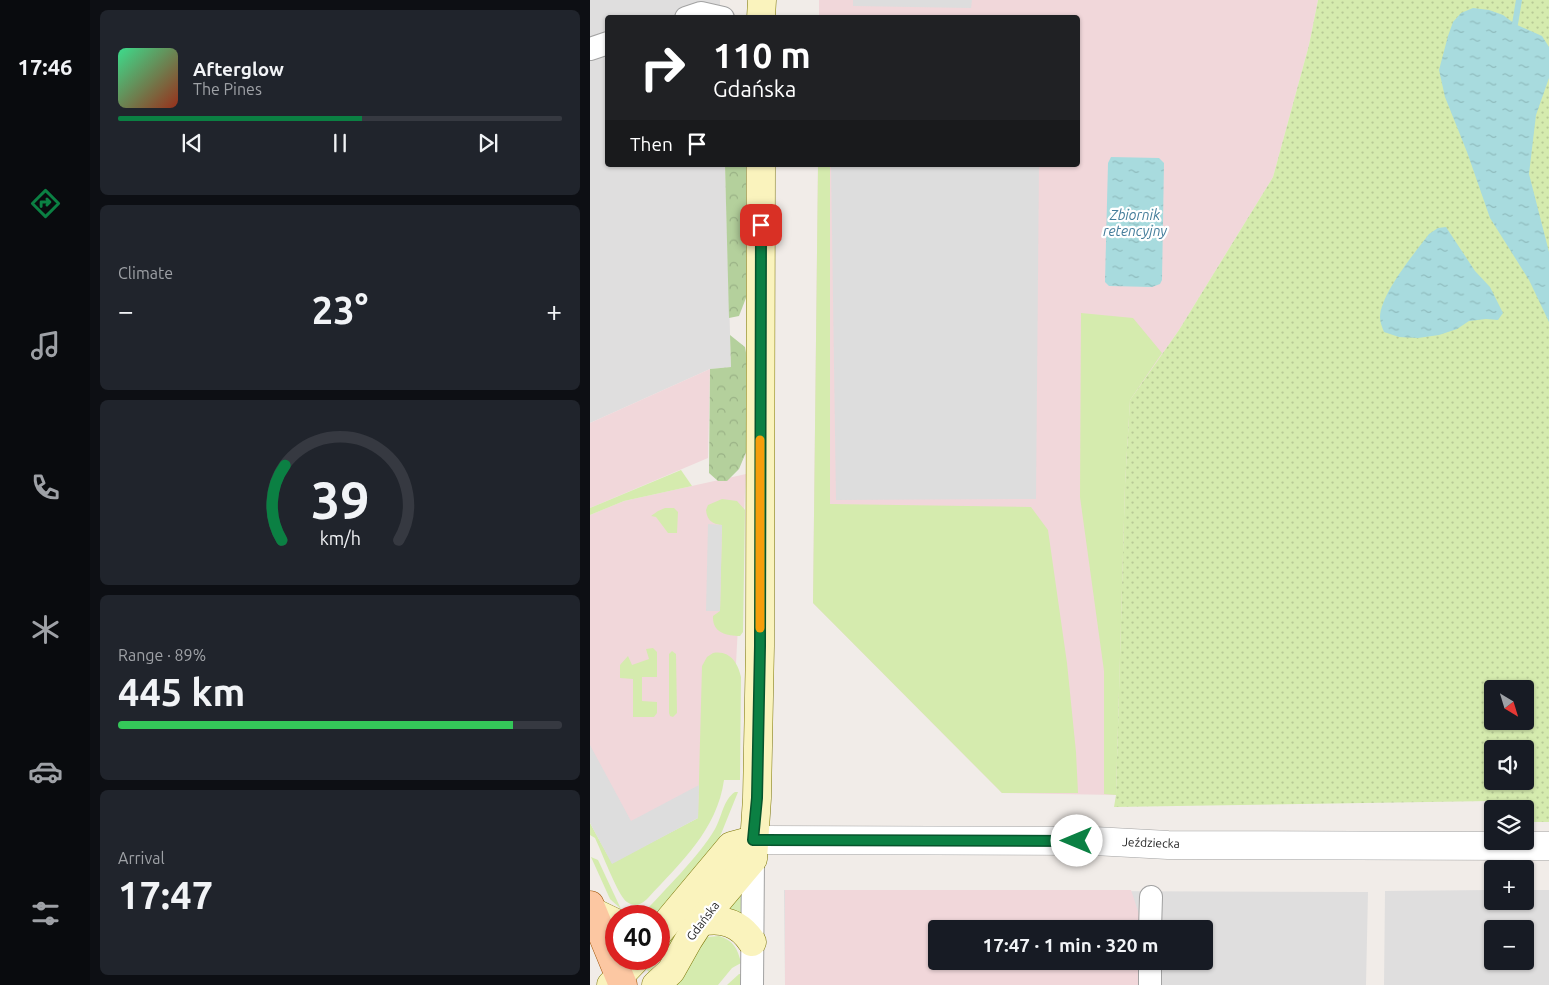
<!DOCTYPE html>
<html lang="en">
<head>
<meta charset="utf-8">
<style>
  body { margin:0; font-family:Ubuntu,sans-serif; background:#20242c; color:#f1f3f6; height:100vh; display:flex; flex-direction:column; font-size:19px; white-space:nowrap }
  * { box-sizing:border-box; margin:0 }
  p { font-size:16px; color:#9ea1a6 }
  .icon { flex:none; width:28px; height:28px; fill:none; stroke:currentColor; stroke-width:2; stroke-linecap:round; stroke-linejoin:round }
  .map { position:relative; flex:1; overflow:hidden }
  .side { display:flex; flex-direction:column; gap:10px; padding:10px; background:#0d0f14; width:500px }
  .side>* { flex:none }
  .hud { position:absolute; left:15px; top:15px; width:475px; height:152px; border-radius:5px; box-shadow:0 1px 4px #0004; background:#202124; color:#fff; overflow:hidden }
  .needle { width:32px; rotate:142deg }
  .tools { position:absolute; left:894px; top:680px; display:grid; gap:10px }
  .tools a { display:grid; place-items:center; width:50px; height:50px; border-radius:5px; background:#171b24; box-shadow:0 1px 4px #0004; font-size:25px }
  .speed { position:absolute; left:15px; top:905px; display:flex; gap:10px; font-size:25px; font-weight:700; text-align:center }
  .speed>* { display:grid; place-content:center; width:65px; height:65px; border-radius:50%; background:#171b24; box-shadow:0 1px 4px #0004; line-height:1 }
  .speed .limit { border:8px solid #d22; background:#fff; color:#111 }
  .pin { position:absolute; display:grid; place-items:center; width:42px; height:42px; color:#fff; margin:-21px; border-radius:10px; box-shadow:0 2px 8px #0006 }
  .me { position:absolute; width:55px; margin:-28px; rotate:270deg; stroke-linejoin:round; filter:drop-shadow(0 0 4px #0008) }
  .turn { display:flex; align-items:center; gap:18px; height:105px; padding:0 25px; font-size:22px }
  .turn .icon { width:65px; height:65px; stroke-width:2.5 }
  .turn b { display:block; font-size:35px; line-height:42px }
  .then { display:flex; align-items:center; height:48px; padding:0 25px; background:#0003; gap:10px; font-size:19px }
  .big { font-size:38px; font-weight:700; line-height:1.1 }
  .side .card { flex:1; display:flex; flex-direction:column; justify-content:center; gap:8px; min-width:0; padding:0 18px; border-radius:8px; background:#20242c }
  .side .dial { align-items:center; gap:0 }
  .dial svg { height:130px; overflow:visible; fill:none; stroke:#363941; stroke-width:7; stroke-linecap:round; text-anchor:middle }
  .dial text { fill:#f1f3f6; stroke:none }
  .song { display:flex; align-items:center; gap:15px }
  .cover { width:60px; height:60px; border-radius:8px; background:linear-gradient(135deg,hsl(150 70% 55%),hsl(10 70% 35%)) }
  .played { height:5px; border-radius:2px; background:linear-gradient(90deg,#0b8043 55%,#363941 55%) }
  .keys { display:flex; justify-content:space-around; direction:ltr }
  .heat { display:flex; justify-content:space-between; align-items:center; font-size:28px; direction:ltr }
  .charge { height:8px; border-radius:4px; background:linear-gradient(90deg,#34c759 89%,#363941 0) }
  .trip { position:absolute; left:338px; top:920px; width:285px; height:50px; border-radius:5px; background:#171b24; box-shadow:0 1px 4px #0004; font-weight:700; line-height:50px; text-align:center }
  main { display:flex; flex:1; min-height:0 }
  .tab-bar { display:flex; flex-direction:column; width:90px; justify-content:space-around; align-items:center; background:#090b0e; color:#9ea1a6 }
  .tab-bar .icon { width:35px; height:35px }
  .tab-bar .selected { color:#0b8043 }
  .tab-bar b { font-size:22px; color:#f1f3f6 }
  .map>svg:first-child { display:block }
  .residential { fill:#dfdede; fill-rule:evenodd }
  .commercial { fill:#f1d7da }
  .grass { fill:#d5ebae }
  .forest { fill:url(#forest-crowns) }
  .garden { fill:url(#garden-dots); fill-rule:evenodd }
  .parking { fill:#ddd }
  .water { fill:url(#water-ripples) }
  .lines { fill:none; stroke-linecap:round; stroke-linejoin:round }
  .stream { stroke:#a8dbde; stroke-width:6 }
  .minor-casing { stroke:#a2a2a2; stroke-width:24 }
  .tertiary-casing { stroke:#a2a2a2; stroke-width:29 }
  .secondary-casing { stroke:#7b7505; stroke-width:29 }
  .primary-casing { stroke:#9e5100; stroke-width:29 }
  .minor { stroke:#fff; stroke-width:22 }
  .tertiary { stroke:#fff; stroke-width:28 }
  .secondary { stroke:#faf3bd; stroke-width:28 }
  .primary { stroke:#fcc7a2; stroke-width:28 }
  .route-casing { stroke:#07532c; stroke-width:12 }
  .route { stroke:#0b8043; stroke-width:9 }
  .slow { stroke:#f59e0b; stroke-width:9 }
  .labels { text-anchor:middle; stroke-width:4.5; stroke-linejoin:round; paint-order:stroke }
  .street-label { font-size:12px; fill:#212121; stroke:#fff }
  .water-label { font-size:14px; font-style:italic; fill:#437c9a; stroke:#fff }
</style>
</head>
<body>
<main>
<nav class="tab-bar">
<b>17:46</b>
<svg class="icon selected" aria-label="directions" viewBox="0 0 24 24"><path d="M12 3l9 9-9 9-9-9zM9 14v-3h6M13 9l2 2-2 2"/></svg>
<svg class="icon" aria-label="music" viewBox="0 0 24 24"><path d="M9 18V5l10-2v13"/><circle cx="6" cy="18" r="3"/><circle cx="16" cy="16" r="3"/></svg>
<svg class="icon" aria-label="phone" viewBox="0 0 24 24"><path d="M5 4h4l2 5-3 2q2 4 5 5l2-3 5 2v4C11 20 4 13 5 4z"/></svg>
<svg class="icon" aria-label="climate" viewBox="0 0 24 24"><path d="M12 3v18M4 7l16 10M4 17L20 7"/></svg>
<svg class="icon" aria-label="car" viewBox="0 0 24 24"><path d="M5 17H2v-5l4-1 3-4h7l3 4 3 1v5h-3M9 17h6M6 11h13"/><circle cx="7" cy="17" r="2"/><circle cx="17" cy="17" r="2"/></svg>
<svg class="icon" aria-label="filters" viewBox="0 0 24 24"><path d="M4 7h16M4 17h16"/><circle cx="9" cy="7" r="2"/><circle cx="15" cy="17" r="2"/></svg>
</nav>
<section class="side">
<div class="card">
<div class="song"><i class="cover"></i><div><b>Afterglow</b><p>The Pines</p></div></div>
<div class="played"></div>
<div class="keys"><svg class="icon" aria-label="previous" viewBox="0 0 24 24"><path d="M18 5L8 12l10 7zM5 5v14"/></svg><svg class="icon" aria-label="pause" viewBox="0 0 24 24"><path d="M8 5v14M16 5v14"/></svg><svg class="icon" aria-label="next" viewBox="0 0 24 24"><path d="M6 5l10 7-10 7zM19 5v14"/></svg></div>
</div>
<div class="card"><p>Climate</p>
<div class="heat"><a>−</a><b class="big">23°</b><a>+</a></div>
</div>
<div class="card dial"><svg viewBox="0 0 100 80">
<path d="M14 69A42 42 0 1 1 86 69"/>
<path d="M14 69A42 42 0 0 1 16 23" stroke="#0b8043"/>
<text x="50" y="56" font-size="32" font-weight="700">39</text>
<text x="50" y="72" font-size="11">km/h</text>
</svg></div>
<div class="card"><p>Range · 89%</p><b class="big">445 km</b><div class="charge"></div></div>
<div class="card"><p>Arrival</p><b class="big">17:47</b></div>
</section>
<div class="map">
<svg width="959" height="985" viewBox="0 0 959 985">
  <defs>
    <pattern id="forest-crowns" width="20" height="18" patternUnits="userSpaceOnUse" patternTransform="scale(1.25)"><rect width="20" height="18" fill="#b4d09c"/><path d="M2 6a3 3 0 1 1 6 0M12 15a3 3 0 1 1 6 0" fill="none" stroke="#9ab286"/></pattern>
    <pattern id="garden-dots" width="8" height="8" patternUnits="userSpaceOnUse" patternTransform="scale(1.25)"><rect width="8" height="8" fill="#d5ebae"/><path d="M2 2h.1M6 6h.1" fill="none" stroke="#b7c995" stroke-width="1.8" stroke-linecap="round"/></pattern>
    <pattern id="water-ripples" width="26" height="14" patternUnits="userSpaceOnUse" patternTransform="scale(1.25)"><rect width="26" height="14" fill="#a8dbde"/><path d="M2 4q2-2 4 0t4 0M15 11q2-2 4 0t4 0" fill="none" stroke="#90bcbe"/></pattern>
  </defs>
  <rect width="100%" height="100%" fill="#f1ece8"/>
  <g class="residential">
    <path d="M0 0H130V17L18 18V165H135L141 367 120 369 0 423Z"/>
    <path d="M194 890 778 892 776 985H195ZM346 929H614V961H346Z"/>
    <path d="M902 890V901H935V890H959V985H794L795 891ZM902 929H935V961H902Z"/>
  </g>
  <g class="commercial">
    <path d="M229 0H728L719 45 683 177 589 330 540 400 535 484 526 795 412 793 223 603 228 165H488V18L229 17Z"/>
    <path d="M120 369 118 458 0 508V423Z"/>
    <path d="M156 474 146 664 108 818 0 823V515L34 501Z"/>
    <path d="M195 890H541L551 920V929H346V961H550L549 985H195Z"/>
  </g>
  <g class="grass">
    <path d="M228 165H240V504L441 507 458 530 477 663 486 752 488 793H412L223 603Z"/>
    <path d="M491 313 543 318 572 353 540 400 535 484 526 795 514 794V671L490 497Z"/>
    <path d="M91 470 102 486 34 501 0 515V508Z"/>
    <path d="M132 499 147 501 155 510 153 632 150 636C137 636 122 633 123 616L130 611 132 525C122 524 117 520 116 510L118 505Z"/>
    <path d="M75 508H84L88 512 87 533H78L66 517 61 516 68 511Z"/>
    <path d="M63 648 67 652V677H52V701L67 702V713L64 717H43V679L30 678V665L38 656 42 665 59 659 56 649Z"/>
    <path d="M82 651 86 654 87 713 83 717 80 716 79 713V654Z"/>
    <path d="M123 653C140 650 148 663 151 677L150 780H134C127 830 91 862 58 898 52 904 45 908 37 902 28 896 11 850 5 838L0 835V823L22 863 108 818 112 666 117 657Z"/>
    <path d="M145 792H148L129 839 77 905 61 914 52 915C75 889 108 858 125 829 132 817 133 800 145 792Z"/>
    <path d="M1 857 8 860 31 909 20 899Z"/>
    <path d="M136 872 141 877 59 972 54 967 61 959H69V950Z"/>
    <path d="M152 888V915L132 909Z"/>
    <path d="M129 936C143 940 148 949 151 963L142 968 128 985H81L110 940 118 937Z"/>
    <path d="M149 974H152V985H137Z"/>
  </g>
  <g class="forest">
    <path d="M135 165H156V298L149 316 139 318Z"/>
    <path d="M140 335 155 347 159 370 157 450 149 469 137 481H128L119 473 120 369 141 367Z"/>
  </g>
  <path class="garden" d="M728 0H959V822H935V809H908L900 801 524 807 526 795 535 484 540 400 589 330 683 177 719 45ZM902 689H935V721H902ZM902 749H935V781H902Z"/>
  <g class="parking">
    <path d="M263 0H382L381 8 263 6Z"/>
    <path d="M241 165H449L446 499 246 500Z"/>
    <path d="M118 524 132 525 130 611H116Z"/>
    <path d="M0 745 41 821 109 785 108 818 22 864 0 823Z"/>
  </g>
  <g class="water">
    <path d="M883 8 899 10 913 15 925 24 952 36 959 47V78L946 115 939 174 959 252V322L939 280 900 218 877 152 855 97 849 70 858 36 863 22 871 13Z"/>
    <path d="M521 157 569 158 574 163 572 280 570 284 562 287 519 286 515 282 518 163Z"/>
    <path d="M856 227 885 271 900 287 913 313 908 320 896 319 879 321 867 329 849 335 828 338 809 337 794 332C792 327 790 322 790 317 791 293 824 254 839 234L848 228Z"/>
  </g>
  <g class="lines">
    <path class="stream" d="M925 24 929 0"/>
    <defs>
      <g id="minor">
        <path d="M96 18 111 13 133 18"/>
        <path d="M0 49 18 43"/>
        <path d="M560 929 561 897"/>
        <path d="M162 985 163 859"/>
        <path d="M560 985V961"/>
      </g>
      <path id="tertiary" d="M163 840 504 841 578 845 959 846"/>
      <g id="secondary">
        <path d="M171 18 172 0"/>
        <path d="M3 912 26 923"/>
        <path d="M110 922C132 918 149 922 162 942"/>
        <path d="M69 932 141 846 163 840"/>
        <path d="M21 985 46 959"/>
        <path d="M66 985 81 971 99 939 110 922 163 859 167 798 170 646 171 165"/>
      </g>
      <path id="primary" d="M0 905 33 985"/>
    </defs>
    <use href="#minor" class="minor-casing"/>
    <use href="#tertiary" class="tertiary-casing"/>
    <use href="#secondary" class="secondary-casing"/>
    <use href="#primary" class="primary-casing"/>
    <use href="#minor" class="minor"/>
    <use href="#tertiary" class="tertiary"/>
    <use href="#secondary" class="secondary"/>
    <use href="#primary" class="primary"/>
  </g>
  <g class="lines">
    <defs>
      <path id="route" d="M171 225 170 646 167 798 163 840 487 841"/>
    </defs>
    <use href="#route" class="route-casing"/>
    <use href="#route" class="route"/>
    <path class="slow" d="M170 440V628"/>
  </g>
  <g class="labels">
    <g class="street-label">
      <text transform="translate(561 843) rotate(2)" y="4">Jeździecka</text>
      <text transform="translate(113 921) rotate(-53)" y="4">Gdańska</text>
    </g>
    <g class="water-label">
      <text x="545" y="220">Zbiornik<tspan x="545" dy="16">retencyjny</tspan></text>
    </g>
  </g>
</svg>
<div class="tools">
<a><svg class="needle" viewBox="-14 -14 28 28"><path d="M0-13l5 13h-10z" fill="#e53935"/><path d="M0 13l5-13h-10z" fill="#9ea1a6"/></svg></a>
<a><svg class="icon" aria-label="sound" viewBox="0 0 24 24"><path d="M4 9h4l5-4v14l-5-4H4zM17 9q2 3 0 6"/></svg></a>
<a><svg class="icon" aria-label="layers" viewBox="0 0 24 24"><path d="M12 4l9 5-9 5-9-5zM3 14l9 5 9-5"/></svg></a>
<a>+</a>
<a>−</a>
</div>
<div class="speed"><div class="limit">40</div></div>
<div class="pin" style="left:171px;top:225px;background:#d93025"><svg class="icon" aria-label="arrive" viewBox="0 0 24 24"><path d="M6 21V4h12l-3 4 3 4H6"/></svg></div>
<svg class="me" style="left:487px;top:841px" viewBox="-20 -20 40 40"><circle r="19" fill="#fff"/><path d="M0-13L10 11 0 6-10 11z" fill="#0b8043"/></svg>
<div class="trip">17:47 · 1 min · 320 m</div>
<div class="hud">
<div class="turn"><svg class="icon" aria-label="right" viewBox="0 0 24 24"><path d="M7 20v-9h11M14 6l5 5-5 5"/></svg><div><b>110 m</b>Gdańska</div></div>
<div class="then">Then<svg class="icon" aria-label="arrive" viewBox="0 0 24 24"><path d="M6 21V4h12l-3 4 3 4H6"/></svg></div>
</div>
</div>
</main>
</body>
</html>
